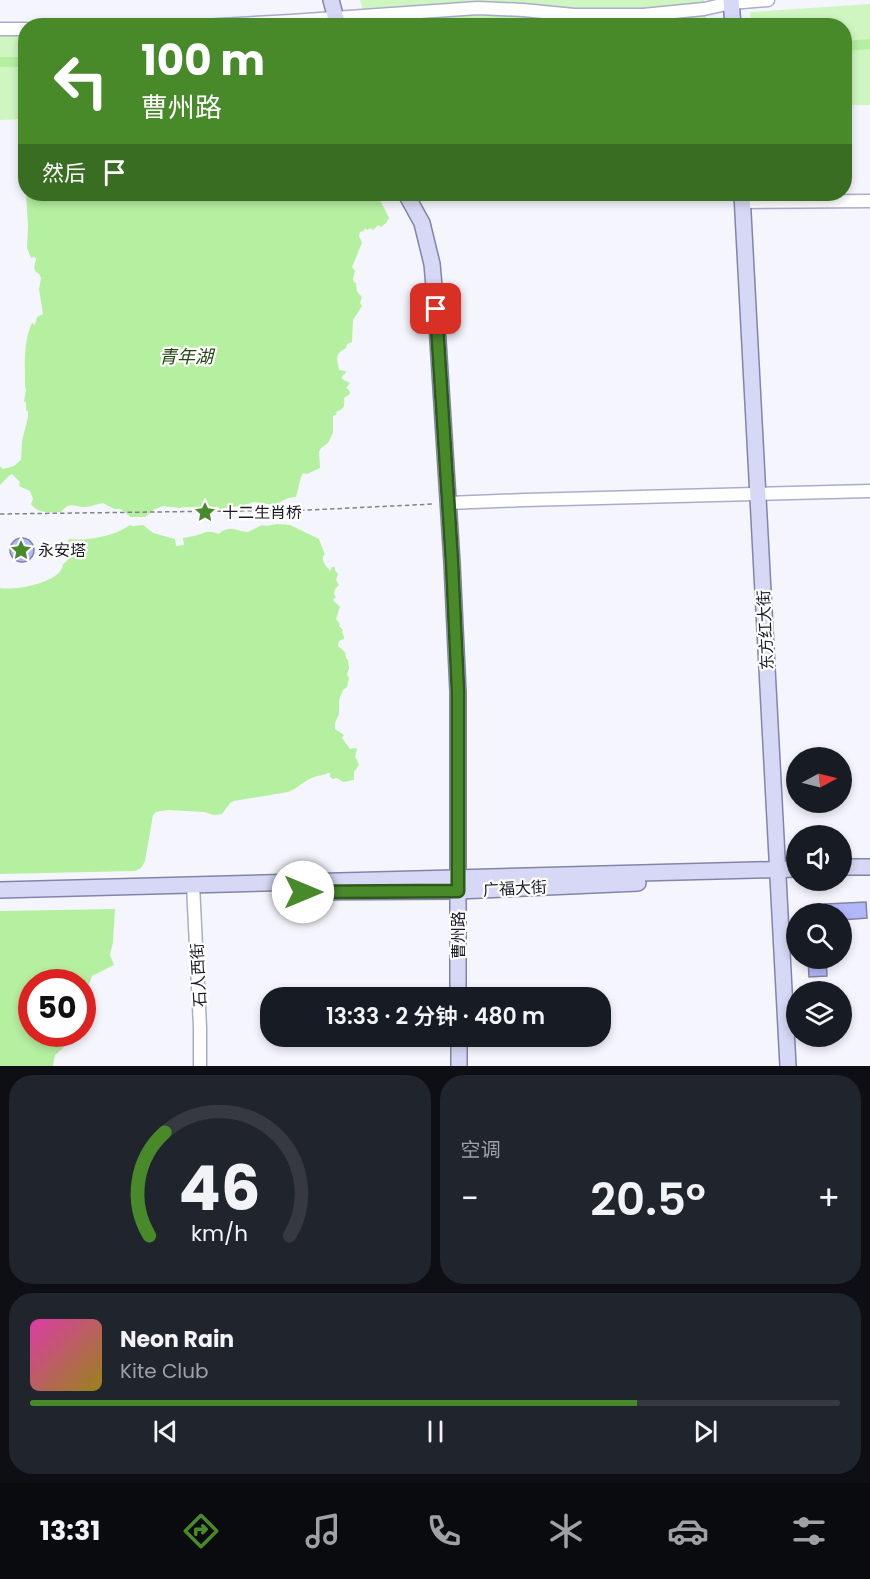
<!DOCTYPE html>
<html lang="zh">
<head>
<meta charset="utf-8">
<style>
  body { margin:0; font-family:Poppins,"Noto Sans SC",sans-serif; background:#20242c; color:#f1f3f6; height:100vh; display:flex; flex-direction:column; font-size:22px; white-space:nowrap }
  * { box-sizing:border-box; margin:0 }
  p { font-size:20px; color:#9ea1a6 }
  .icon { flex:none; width:33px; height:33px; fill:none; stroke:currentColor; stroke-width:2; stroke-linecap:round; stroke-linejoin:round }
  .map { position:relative; height:1066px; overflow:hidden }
  .details { display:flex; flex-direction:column; gap:9px; padding:9px; background:#0d0f14; flex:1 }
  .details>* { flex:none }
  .guide { position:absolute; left:18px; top:18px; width:834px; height:183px; border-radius:24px; box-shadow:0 3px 9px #0003; background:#48892a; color:#fff; overflow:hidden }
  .needle { width:39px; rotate:83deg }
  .fabs { position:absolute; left:786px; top:747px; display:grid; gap:12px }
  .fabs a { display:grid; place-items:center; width:66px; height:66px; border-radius:50%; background:#171b24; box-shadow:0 3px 9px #0003; font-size:30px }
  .speed { position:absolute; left:18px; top:969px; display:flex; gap:12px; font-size:30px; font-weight:700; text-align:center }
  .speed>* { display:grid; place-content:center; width:78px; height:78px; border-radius:50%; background:#171b24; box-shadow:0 3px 9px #0003; line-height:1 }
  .speed .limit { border:9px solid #d22; background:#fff; color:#111 }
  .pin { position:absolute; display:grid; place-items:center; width:51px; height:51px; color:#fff; margin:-26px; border-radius:12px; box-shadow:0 3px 9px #0006 }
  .me { position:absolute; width:66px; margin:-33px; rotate:90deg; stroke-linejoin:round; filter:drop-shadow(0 0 4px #0008) }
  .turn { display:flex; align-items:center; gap:21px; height:126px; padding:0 24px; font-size:27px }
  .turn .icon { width:78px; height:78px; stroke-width:2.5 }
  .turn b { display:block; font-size:42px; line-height:51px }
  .then { display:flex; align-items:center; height:57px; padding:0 24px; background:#0003; gap:12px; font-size:22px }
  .big { font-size:45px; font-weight:600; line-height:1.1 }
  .details .card { flex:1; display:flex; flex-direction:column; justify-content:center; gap:9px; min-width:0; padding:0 21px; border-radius:24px; background:#20242c }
  .details .dial { align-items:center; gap:0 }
  .dial svg { height:156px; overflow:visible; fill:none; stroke:#363941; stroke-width:7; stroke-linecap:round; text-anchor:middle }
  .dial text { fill:#f1f3f6; stroke:none }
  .song { display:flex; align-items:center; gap:18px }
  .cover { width:72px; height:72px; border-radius:9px; background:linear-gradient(135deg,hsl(320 70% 55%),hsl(50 70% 35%)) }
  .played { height:6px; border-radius:3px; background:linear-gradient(90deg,#48892a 75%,#363941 75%) }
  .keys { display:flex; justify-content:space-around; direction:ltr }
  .heat { display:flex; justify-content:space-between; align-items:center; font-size:33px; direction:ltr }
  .details .tiles { flex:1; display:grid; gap:9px; grid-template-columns:1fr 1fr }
  .card:last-child { grid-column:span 2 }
  .trip { position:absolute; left:260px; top:987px; width:351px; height:60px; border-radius:24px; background:#171b24; box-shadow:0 3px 9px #0003; font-weight:600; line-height:60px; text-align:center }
  .menu { display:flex; height:96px; justify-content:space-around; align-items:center; background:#090b0e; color:#9ea1a6 }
  .menu .icon { width:42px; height:42px }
  .menu .current { color:#48892a }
  .menu b { font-size:27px; color:#f1f3f6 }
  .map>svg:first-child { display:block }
  .green { fill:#cff5c1 }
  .water { fill:#b5efa0 }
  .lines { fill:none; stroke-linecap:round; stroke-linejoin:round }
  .canal { stroke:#b5efa0; stroke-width:10 }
  .building { fill:#b2b6fa; stroke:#8183a1; stroke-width:1.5 }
  .minor-casing { stroke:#aaaccc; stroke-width:15 }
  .major-casing { stroke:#8285a8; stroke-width:18 }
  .path { stroke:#81828c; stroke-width:1.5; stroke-dasharray:4.5 3; stroke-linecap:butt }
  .minor { stroke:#fff; stroke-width:12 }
  .major { stroke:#d6d8f5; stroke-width:15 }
  .route-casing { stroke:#2f591b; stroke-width:15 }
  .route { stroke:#48892a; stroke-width:10 }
  .labels { text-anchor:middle; stroke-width:4.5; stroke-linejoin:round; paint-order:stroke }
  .poi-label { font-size:16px; fill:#1a1b27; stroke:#fff; text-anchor:start }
  .street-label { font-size:16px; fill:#1a1b27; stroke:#fff }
  .water-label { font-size:18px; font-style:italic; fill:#244813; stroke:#fff }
</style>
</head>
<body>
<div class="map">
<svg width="870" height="1066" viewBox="0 0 870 1066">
  <rect width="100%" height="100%" fill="#f5f6fd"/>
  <g class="green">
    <path d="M360 0H704L707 25H367Z"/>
    <path d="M870 4V105H845L844 26 751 25 750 12Z"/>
    <path d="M0 33 25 38V119L0 120Z"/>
  </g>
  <g class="water">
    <path d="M26 194H377L389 218 386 223 381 227 378 225 373 230 370 228 367 230 365 228 364 231 360 232 359 236 362 243C358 251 356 259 352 267L355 271 353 279 354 282 356 283C357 292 356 291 362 297L360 303 362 306 353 320 352 342 347 344 346 348C334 355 337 358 339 370L345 371 346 373 342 376V379L350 383 346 388 349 390 350 394 344 398C345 408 344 408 336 412L337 414 333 416V433L328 443 321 448 319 452 320 468 307 474 303 473 301 477 296 497 288 498 275 505 254 502 245 505 220 509 217 507 202 509 187 507 179 508 163 506 155 509 145 517H130L125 512 120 509H114L103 503C97 504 90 507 84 507 73 507 70 501 61 512 50 512 38 514 31 504L33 499 30 491 19 486 20 482 12 474 10 475 0 485V466L3 469 14 466 21 460 22 441 28 417V411L26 410V403L24 401 26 390 25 386C25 366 23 342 32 323L35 325 37 317 43 314 39 289 41 278 39 274 36 272 34 268 36 259 35 257 31 258 27 248 28 226Z"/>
    <path d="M277 524 290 525 319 539 325 555 323 556C322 563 326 566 330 571L332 567H335V570L338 574 336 580 339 585 335 589 334 594 336 597 333 600 340 607 336 619 340 624 339 626 343 630 342 632 344 637V639C339 640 338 642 338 646L345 652 346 658 348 660 349 668 347 675 349 678 347 687 343 690 339 700V714L335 723V729L344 735 342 738 350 749 355 748 357 749 355 757 357 760 359 765 354 772V780L343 782 337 778 333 779 330 777V773H328C322 776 319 775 314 777 304 780 298 789 288 792L234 801 230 803 222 814 214 815 204 812 168 810 156 812 153 815 145 861 141 868 135 871 0 874V588C15 591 63 582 63 564L67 561 68 557 64 552 57 550 67 543 69 539C89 541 115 536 130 525L133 526 143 525 153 533 175 539 176 546 184 545 183 538C187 537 190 537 194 536 206 533 206 529 219 534 228 524 237 531 248 532L262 525 266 526Z"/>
    <path d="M115 909 113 942 110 955 114 965 92 976 83 1000 82 982H32V1034H73L63 1048 55 1055 53 1066H0V911Z"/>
  </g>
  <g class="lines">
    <g class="canal">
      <path d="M844 46 870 44"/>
      <path d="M0 62H26"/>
    </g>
  </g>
  <g class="building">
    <circle cx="22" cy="550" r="12"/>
    <path d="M866 902 867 918 842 920V914H816L825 904Z"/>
    <path d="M808 958H826L827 976 809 977Z"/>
  </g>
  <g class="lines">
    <defs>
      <g id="minor">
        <path d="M203 26 291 21 478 8 523 10 574 15H643L704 9 731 3 768 0"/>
        <path d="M0 29H26"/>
        <path d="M742 202 870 201"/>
        <path d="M448 503 524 500 870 491"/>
        <path d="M193 885 200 1027V1066"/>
      </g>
      <g id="major">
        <path d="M331 0 338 26"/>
        <path d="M731 0 733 26"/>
        <path d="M406 194 422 223 432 264 436 309 452 563 458 692V998"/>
        <path d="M742 194 788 1066"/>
        <path d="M842 867H870"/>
        <path d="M0 890 796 869"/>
        <path d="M287 892 458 891 638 883"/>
        <path d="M459 1036V1066"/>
      </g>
    </defs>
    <use href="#minor" class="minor-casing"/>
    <use href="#major" class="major-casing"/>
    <path class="path" d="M0 514 309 510 434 504"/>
    <use href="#minor" class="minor"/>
    <use href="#major" class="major"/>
  </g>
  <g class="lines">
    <defs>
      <path id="route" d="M303 892 458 891V692L452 562 436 309"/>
    </defs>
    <use href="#route" class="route-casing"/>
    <use href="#route" class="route"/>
  </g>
  <defs>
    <symbol id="sight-bare" viewBox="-9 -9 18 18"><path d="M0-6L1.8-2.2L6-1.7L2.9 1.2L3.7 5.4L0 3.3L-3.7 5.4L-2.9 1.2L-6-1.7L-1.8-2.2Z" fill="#48892a" stroke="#fff" stroke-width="2.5" paint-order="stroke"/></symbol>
  </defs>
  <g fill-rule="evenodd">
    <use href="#sight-bare" x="190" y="497" width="30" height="30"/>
    <use href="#sight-bare" x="6" y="535" width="30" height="30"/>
  </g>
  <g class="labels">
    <g class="poi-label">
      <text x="222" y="518">十二生肖桥</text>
      <text x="38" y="556">永安塔</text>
    </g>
    <g class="street-label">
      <text transform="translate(765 630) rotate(-93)" y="6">东方红大街</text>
      <text transform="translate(515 888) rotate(-3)" y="6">广福大街</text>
      <text transform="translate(458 935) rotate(-90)" y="6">曹州路</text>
      <text transform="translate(198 975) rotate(-93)" y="6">石人西街</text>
    </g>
    <g class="water-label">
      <text x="186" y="363">青年湖</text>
    </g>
  </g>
</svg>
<div class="fabs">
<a><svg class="needle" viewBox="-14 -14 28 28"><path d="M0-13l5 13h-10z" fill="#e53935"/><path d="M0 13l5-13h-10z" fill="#9ea1a6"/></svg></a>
<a><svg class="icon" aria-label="sound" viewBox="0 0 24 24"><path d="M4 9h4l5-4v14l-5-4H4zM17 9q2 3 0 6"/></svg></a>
<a><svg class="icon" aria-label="search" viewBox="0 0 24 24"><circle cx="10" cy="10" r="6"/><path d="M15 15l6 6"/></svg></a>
<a><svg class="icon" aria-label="layers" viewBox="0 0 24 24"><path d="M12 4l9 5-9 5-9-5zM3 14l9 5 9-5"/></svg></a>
</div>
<div class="speed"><div class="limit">50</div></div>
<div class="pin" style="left:436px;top:309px;background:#d93025"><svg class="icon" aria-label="arrive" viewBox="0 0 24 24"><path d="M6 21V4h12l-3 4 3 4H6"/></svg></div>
<svg class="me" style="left:303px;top:892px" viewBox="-20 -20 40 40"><circle r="19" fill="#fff"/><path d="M0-13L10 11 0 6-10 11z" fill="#48892a"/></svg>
<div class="trip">13:33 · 2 分钟 · 480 m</div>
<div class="guide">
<div class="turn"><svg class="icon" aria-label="left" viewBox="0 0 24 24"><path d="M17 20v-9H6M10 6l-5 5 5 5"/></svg><div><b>100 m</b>曹州路</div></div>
<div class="then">然后<svg class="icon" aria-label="arrive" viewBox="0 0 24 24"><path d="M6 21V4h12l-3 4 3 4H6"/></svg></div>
</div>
</div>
<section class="details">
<div class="tiles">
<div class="card dial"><svg viewBox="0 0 100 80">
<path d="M14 69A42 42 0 1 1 86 69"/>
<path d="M14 69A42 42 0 0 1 22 16" stroke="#48892a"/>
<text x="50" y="56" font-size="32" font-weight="700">46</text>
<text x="50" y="72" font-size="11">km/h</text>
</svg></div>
<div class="card"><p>空调</p>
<div class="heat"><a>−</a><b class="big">20.5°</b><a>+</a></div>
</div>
<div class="card">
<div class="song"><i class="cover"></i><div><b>Neon Rain</b><p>Kite Club</p></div></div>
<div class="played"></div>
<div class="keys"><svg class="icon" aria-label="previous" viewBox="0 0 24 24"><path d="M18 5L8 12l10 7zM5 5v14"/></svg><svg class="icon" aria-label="pause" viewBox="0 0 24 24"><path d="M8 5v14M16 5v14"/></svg><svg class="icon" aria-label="next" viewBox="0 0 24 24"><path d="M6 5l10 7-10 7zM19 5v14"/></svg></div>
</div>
</div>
</section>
<nav class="menu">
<b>13:31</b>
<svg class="icon current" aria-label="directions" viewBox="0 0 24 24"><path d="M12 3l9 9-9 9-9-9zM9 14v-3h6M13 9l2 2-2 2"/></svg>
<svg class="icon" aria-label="music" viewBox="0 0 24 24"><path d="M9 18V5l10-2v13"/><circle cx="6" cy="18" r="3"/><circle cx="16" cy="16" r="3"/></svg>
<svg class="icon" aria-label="phone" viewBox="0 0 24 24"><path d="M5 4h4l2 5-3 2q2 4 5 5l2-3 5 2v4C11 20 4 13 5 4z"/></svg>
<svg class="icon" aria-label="climate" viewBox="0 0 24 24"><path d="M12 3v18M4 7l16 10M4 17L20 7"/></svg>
<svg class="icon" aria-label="car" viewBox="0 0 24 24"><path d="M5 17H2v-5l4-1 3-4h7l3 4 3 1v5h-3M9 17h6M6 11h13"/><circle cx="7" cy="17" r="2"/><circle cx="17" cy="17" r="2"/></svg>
<svg class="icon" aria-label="filters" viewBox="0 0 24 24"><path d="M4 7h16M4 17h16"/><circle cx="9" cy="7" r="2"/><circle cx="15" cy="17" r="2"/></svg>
</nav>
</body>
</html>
